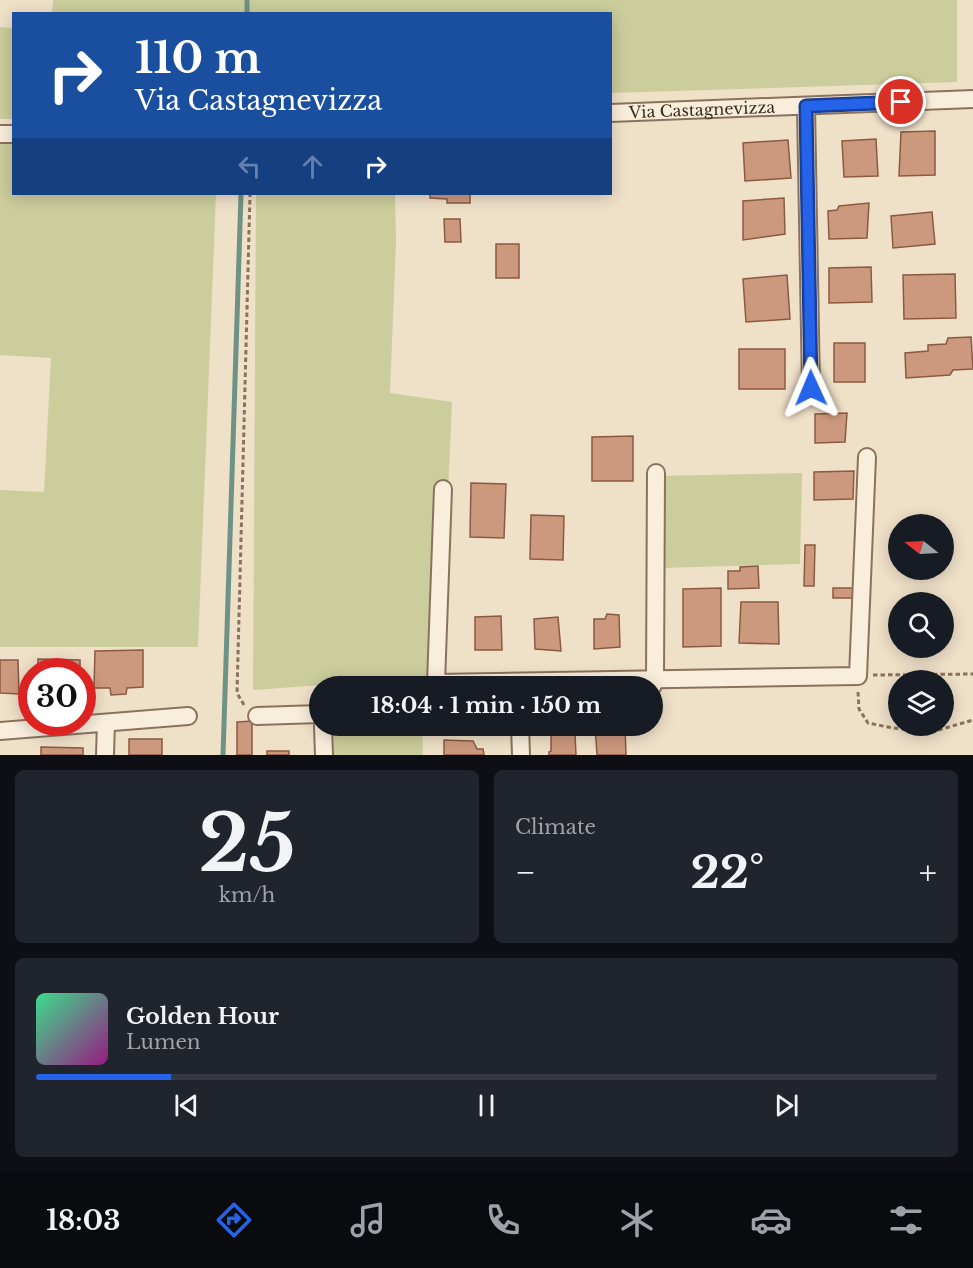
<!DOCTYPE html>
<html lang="en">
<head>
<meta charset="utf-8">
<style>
  body { margin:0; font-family:"Libre Baskerville",serif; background:#20242c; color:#f1f3f6; height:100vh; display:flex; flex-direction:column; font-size:22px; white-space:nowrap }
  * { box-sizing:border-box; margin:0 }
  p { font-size:20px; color:#9ea1a6 }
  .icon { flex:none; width:33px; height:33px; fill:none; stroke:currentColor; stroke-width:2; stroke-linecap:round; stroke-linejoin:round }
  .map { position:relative; height:755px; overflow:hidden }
  .drawer { display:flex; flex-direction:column; gap:15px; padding:15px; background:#0d0f14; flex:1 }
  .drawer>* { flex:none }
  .guide { position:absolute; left:12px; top:12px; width:600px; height:183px; border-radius:0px; box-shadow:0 3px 15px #0003; background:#1a4fa0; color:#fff; overflow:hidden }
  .needle { width:39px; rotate:288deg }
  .tools { position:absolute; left:888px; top:514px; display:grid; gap:12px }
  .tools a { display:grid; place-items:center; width:66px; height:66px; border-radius:50%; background:#171b24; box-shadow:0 3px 15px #0003; font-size:30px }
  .speed { position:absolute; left:18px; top:658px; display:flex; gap:12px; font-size:30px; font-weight:700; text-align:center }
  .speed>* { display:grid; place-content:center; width:78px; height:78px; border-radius:50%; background:#171b24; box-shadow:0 3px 15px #0003; line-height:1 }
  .speed .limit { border:9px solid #d22; background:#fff; color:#111 }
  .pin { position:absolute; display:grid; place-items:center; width:51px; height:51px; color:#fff; margin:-26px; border:3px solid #fff; border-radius:50%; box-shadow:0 2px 6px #0007 }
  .me { position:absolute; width:66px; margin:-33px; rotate:359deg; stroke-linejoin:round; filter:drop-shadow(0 0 4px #0008) }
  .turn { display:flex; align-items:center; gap:21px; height:126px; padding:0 24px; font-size:27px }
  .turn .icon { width:78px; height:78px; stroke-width:2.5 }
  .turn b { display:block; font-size:42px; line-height:51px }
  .lanes { display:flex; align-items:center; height:57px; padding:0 24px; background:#0003; justify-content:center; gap:30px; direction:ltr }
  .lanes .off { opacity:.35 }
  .big { font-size:45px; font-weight:700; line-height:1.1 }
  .drawer .card { flex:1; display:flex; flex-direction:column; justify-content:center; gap:9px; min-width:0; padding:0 21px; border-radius:9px; background:#20242c }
  .drawer .dial { align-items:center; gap:0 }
  .dial b { font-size:78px; line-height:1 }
  .song { display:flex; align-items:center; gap:18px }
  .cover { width:72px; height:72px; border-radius:9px; background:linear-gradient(135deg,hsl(150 70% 55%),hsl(310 70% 35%)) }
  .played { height:6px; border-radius:3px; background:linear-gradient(90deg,#2563eb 15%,#363941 15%) }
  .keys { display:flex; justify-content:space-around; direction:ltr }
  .heat { display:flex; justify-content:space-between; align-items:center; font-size:33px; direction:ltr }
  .drawer .tiles { flex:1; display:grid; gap:15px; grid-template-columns:1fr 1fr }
  .card:last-child { grid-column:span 2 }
  .trip { position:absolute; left:309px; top:676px; width:354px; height:60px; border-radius:30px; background:#171b24; box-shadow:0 3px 15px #0003; font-weight:700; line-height:60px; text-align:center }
  .dock { display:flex; height:96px; justify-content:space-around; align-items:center; background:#090b0e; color:#9ea1a6 }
  .dock .icon { width:42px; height:42px }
  .dock .selected { color:#2563eb }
  .dock b { font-size:27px; color:#f1f3f6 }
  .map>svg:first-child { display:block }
  .green { fill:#cbcd9c }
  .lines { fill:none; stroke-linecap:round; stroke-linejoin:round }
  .stream { stroke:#6f9287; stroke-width:5 }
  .building { fill:#cd997e; stroke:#8b5a42; stroke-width:1.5 }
  .minor-casing { stroke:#8b725d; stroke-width:20 }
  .path { stroke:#8b725d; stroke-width:3; stroke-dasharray:4.5 3; stroke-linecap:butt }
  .minor { stroke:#f9eedc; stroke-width:16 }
  .route-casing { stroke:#184099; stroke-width:15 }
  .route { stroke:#2563eb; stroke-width:10 }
  .labels { text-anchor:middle; stroke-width:6; stroke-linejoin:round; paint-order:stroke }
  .street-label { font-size:16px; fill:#3c2c20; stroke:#f6ebd8 }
</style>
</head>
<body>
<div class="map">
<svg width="973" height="755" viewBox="0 0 973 755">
  <rect width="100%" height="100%" fill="#efe0c8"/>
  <g class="green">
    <path d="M53 0H957V82L611 93 610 14 52 13Z"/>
    <path d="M0 27 13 28V119H0Z"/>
    <path d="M0 143H13L14 194H216L198 647H0V490L44 492 51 358 0 355Z"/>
    <path d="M256 194H395L396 242 390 393 452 402 440 676 253 690Z"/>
    <path d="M802 473 800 564 663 568 660 476Z"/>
    <path d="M333 726H422L423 755H334Z"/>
  </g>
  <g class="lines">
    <g class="stream">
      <path d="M247 14V0"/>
      <path d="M223 755 241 194"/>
    </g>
  </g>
  <g class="building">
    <path d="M935 131V175L899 176 901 132Z"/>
    <path d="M876 139 878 176 844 177 842 141Z"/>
    <path d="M788 140 791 178 745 181 743 143Z"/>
    <path d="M430 194H470V203H447V199L430 198Z"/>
    <path d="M784 198 785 234 743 240V201Z"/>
    <path d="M869 203 867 238 829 239 828 211 837 210 839 206Z"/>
    <path d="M932 212 935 244 893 248 891 216Z"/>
    <path d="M444 219H460L461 242H445Z"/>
    <rect x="496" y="244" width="23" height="34"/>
    <path d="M871 267 872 302 829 303V268Z"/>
    <path d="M955 274 956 318 904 319 903 275Z"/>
    <path d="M787 275 790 319 746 322 743 279Z"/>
    <path d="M971 337 973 369 953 370 950 375 906 378 905 353 928 351V345L946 344 948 338Z"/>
    <rect x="834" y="343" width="31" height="39"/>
    <rect x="739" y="349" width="46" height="40"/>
    <path d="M847 413 845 442 815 443V414Z"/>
    <path d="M633 436V481H592V437Z"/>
    <path d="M854 471 853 499 814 500V472Z"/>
    <path d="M471 483 506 484 504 538 470 537Z"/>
    <path d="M531 515 564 516 563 560 530 559Z"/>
    <path d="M805 545H815L814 586H804Z"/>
    <path d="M758 566 759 588 728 589V571H740V567Z"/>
    <path d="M721 588V646L683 647V589Z"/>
    <rect x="833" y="588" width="21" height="10"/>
    <path d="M741 602H778L779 644 739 643Z"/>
    <path d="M607 614 619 615 620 647 594 649V619H605Z"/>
    <path d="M501 616 502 650H475V617Z"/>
    <path d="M558 617 561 651 535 649 534 619Z"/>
    <path d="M143 650V687L127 688 126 694 111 695 110 688H94L95 651Z"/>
    <path d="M38 659 80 660V672H38Z"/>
    <path d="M0 660H18L19 694 0 693Z"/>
    <path d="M252 721V755H237V722Z"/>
    <path d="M595 726H625L626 755H597Z"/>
    <path d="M575 734 576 755H549V752L551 751V735Z"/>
    <rect x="129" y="739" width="33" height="16"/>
    <path d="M444 740 473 741 477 749H483L484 755H444Z"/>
    <path d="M41 747 83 748V755H41Z"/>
    <rect x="267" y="751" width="22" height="4"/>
  </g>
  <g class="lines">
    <defs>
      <g id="minor">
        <path d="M806 107 811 388"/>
        <path id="s1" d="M610 113 973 99"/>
        <path d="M0 134H14"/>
        <path d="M443 489 436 683 858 676 867 457"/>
        <path d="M652 687 655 681 656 473"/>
        <path d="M257 716 320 714"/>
        <path d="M323 726 324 755"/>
        <path d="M520 726 521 755"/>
        <path d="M0 731 188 716"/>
        <path d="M105 755 106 723"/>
      </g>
    </defs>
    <use href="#minor" class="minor-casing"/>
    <g class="path">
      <path d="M873 675 973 674"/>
      <path d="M858 692 859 709 868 723 893 728 932 732 973 720"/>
      <path d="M244 705 237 693 250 194"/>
    </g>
    <use href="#minor" class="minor"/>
  </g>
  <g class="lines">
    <defs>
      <path id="route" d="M811 388 806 106 901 102"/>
    </defs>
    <use href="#route" class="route-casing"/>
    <use href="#route" class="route"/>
  </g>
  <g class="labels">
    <g class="street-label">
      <text dy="6" stroke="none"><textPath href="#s1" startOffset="92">Via Castagnevizza</textPath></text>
    </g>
  </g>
</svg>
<div class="tools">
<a><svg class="needle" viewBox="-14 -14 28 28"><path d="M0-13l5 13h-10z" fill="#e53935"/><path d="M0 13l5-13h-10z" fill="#9ea1a6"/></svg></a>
<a><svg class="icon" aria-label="search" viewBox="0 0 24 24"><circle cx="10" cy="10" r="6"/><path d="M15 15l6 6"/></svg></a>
<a><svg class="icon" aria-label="layers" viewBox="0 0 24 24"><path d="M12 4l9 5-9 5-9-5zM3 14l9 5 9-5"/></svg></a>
</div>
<div class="speed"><div class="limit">30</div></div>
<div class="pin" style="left:901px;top:102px;background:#d93025"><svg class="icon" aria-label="arrive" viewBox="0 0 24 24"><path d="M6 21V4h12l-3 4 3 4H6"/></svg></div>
<svg class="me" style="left:811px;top:388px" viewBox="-20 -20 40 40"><path d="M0-17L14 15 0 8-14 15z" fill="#2563eb" stroke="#fff" stroke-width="4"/></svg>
<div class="trip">18:04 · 1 min · 150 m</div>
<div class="guide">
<div class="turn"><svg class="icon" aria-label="right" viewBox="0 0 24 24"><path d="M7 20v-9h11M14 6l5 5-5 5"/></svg><div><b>110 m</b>Via Castagnevizza</div></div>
<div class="lanes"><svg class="icon off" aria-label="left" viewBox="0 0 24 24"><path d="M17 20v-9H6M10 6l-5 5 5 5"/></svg><svg class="icon off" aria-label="ahead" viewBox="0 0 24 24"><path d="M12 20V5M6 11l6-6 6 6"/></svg><svg class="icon" aria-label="right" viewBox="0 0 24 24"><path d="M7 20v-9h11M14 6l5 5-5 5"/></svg></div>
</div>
</div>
<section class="drawer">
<div class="tiles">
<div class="card dial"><b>25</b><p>km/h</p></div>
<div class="card"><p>Climate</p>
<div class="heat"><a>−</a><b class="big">22°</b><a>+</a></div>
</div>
<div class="card">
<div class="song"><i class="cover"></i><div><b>Golden Hour</b><p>Lumen</p></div></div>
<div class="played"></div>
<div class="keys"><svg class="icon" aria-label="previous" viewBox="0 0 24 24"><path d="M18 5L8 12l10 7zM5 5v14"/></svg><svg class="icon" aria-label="pause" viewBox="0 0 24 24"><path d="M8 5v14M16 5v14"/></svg><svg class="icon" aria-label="next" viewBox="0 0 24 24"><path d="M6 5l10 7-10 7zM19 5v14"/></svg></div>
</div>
</div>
</section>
<nav class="dock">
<b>18:03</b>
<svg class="icon selected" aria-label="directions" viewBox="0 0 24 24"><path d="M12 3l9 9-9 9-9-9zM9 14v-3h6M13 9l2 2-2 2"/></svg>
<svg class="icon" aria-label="music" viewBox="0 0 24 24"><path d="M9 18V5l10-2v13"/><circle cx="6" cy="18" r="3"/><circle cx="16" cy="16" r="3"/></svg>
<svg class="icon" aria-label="phone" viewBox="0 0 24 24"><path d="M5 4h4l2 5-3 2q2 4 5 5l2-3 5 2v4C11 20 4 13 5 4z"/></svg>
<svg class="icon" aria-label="climate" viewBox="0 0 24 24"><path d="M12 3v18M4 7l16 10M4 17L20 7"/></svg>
<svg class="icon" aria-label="car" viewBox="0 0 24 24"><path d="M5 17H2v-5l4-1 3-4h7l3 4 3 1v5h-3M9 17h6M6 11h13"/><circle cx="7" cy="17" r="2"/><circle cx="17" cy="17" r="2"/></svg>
<svg class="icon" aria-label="filters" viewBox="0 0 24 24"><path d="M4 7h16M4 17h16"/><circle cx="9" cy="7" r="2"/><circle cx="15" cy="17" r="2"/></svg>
</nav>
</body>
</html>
